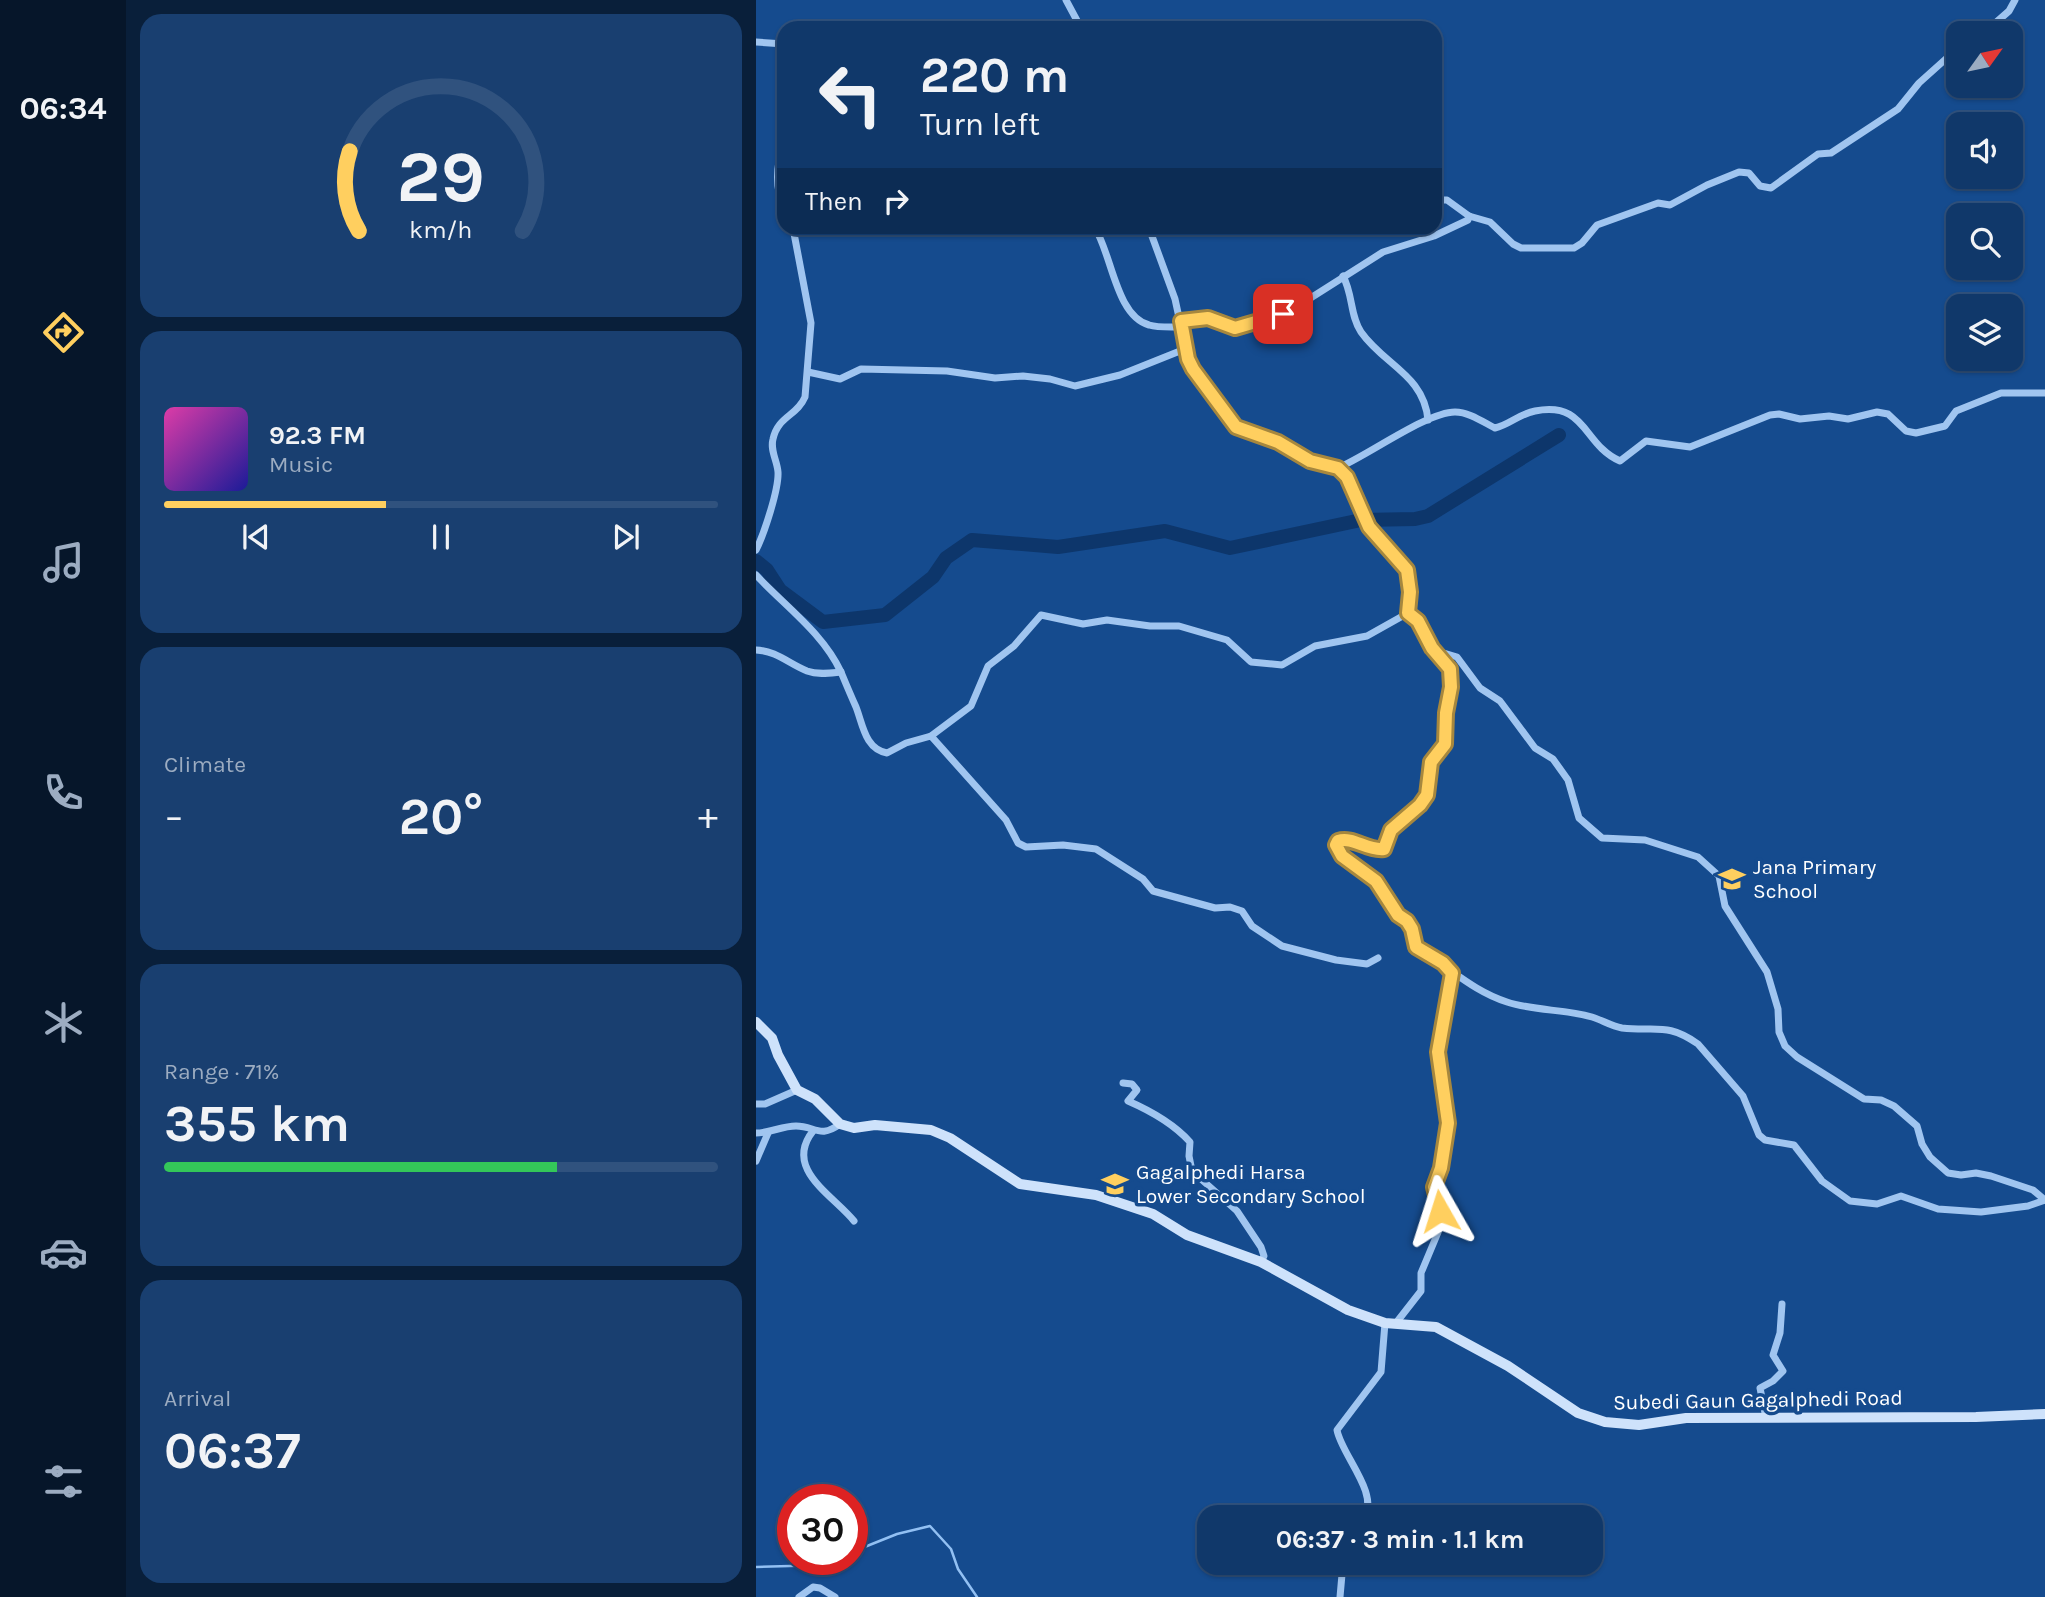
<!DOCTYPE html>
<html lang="en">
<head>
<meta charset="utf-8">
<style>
  body { margin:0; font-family:Karla,sans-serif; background:#193f70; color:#f1f3f6; height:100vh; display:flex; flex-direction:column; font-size:26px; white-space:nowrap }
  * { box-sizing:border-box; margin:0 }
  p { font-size:23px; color:#9cacc1 }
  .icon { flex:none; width:38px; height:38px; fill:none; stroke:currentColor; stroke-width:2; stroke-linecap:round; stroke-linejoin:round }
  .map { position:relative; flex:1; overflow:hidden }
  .details { display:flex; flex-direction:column; gap:14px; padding:14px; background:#091f3a; width:630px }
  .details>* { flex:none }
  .guide { position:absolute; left:21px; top:21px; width:665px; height:214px; border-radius:21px; box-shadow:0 2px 5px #0004,0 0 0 2px #30527e; background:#10386a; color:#f1f3f6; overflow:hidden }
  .needle { width:46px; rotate:57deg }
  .buttons { position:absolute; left:1190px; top:21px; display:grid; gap:14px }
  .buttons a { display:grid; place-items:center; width:77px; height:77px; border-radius:14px; background:#10386a; box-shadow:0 2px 5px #0004,0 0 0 2px #30527e; font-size:35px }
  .speed { position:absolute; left:21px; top:1484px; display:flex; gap:14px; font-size:35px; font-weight:700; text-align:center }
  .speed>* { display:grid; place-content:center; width:91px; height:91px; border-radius:50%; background:#10386a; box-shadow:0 2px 5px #0004,0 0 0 2px #30527e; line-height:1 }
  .speed .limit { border:10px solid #d22; background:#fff; color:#111 }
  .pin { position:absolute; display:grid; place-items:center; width:60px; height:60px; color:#fff; margin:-30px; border-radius:14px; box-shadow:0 4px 10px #0006 }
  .me { position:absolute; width:77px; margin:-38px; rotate:354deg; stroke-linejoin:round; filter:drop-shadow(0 0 5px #0008) }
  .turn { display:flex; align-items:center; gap:24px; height:147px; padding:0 28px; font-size:32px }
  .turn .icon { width:91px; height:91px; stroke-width:2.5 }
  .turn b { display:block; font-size:49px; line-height:60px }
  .then { display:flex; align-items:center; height:66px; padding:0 28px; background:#0003; gap:14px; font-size:26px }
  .big { font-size:52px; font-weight:700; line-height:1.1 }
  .details .tile { flex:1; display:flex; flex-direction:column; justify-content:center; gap:10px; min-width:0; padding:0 24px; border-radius:21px; background:#193f70 }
  .details .dial { align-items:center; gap:0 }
  .dial svg { height:182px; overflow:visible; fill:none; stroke:#30527e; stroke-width:7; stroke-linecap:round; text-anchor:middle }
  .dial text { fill:#f1f3f6; stroke:none }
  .song { display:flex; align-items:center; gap:21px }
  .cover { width:84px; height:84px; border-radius:10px; background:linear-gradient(135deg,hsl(320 70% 55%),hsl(240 70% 35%)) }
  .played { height:7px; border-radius:4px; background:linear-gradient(90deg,#ffcf5f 40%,#30527e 40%) }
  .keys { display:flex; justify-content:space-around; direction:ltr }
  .heat { display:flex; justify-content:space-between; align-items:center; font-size:38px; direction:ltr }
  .charge { height:10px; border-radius:5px; background:linear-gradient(90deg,#34c759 71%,#30527e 0) }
  .trip { position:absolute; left:441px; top:1505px; width:406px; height:70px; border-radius:21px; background:#10386a; box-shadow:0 2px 5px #0004,0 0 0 2px #30527e; font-weight:700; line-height:70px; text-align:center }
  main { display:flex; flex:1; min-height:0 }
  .dock { display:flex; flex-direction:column; width:126px; justify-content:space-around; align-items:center; background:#06162a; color:#9cacc1 }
  .dock .icon { width:49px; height:49px }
  .dock .selected { color:#ffcf5f }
  .dock b { font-size:32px; color:#f1f3f6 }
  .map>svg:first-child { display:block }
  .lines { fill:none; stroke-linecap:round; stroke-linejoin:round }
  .stream { stroke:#92c0f3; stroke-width:2.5 }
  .river { stroke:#0d366b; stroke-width:14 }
  .street { stroke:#a0c5f0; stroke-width:7 }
  .secondary { stroke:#cee2fb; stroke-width:10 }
  .route-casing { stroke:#a6873e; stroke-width:18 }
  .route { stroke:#ffcf5f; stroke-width:12 }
  .labels { text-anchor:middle; stroke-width:7; stroke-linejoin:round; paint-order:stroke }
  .poi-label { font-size:21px; fill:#fff; stroke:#154b8e; text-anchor:start }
  .street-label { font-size:21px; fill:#fff; stroke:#154b8e }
</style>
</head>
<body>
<main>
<nav class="dock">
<b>06:34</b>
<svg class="icon selected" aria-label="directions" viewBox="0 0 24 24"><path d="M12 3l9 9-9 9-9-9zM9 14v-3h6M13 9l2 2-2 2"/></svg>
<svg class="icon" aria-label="music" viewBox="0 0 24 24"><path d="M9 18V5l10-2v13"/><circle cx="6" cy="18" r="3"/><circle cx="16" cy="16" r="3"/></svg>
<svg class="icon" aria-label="phone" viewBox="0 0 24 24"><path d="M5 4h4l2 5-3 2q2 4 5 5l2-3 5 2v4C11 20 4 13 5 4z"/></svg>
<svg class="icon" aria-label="climate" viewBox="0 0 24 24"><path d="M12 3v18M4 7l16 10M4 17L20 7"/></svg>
<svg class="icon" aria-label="car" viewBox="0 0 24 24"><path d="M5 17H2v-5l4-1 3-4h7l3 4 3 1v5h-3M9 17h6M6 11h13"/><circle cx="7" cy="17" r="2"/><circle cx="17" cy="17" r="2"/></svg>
<svg class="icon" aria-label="filters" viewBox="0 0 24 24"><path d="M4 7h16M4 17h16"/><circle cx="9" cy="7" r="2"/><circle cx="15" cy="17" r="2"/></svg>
</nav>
<section class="details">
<div class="tile dial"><svg viewBox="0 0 100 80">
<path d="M14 69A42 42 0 1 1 86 69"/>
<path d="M14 69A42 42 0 0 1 10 34" stroke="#ffcf5f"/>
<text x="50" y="56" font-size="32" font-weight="700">29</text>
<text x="50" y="72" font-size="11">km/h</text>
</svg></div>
<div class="tile">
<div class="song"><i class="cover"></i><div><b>92.3 FM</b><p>Music</p></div></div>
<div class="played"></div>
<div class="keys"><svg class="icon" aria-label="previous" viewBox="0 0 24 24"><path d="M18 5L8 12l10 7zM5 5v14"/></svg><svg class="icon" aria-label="pause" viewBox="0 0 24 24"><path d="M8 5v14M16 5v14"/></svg><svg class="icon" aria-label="next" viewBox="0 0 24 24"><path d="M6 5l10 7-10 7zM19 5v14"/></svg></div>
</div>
<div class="tile"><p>Climate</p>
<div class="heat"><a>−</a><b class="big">20°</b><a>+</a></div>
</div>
<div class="tile"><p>Range · 71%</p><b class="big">355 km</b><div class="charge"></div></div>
<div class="tile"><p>Arrival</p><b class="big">06:37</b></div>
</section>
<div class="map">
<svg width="1289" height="1597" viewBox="0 0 1289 1597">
  <rect width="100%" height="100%" fill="#154b8e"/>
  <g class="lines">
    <g class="stream">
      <path d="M96 1552 141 1534 174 1526 195 1549 202 1569 221 1597"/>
      <path d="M0 1567 71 1565 82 1559"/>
    </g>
    <path class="river" d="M0 561 11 570 24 590 67 622 129 615 177 577 190 558 216 540 302 547 409 531 474 548 605 520 659 519 672 516 803 435"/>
    <g class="street">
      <path d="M310 0 325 28"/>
      <path d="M1228 33 1253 11 1259 0"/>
      <path d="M0 42 28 44"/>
      <path d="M28 143C20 165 19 188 28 209"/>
      <path d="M679 200H691L713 216 734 222 757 244 765 248H818L826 243 841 225 902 203 914 205 951 185 983 172 993 173 1004 186 1015 188 1062 154 1075 153 1142 109 1163 83 1202 48"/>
      <path d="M339 228C356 255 360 316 393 325 403 328 415 327 426 327"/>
      <path d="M393 228 419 299 432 359 443 378 475 423 486 432 522 442 554 461 582 468 591 477 613 527 651 570 654 592 652 613 662 621 676 648 694 669 695 687 690 713 689 744 675 762 671 795 664 805 641 821 635 830 628 849C611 851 597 836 581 841L580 845 586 856 619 881 642 915 651 921 656 929 660 948C691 965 716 991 751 1002 778 1011 808 1009 836 1017 846 1020 855 1026 866 1028 900 1032 911 1022 942 1044L987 1096 1003 1135 1009 1140 1038 1145 1066 1181 1094 1201 1121 1204 1145 1196 1182 1209 1225 1212 1272 1206 1289 1200"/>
      <path d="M587 276C597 294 594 316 605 332 628 365 668 375 672 420"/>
      <path d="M425 321 452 318 479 328 510 320 542 306 627 252 678 236 712 220 713 216"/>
      <path d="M52 372 84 379 105 369 191 371 239 378 267 376 294 379 319 386 364 375 429 349"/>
      <path d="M582 468C611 456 671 412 699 412 713 412 727 422 739 428 753 425 763 414 779 411 831 401 826 444 864 461L890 441 934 447 1014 415 1023 414 1044 419 1073 416 1092 419 1121 412 1132 414 1150 431 1160 433 1189 426 1200 411 1245 393H1289"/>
      <path d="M0 550C8 534 23 489 22 472 21 460 14 451 17 439 22 416 41 416 49 397L55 323 37 228"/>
      <path d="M0 575C29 606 67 633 85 672 90 684 95 696 100 707 107 725 109 749 131 753L150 743 175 736 250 820 262 843 270 847 307 845 340 849 387 879 397 891 459 908 474 907 486 911 496 926 526 946 580 960 611 964 622 958"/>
      <path d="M0 650C21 651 33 664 51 671 62 675 74 673 85 672"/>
      <path d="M681 651 701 657 724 688 744 701 779 748 797 759 812 780 823 818 846 838 889 840 942 857 963 876 969 906 1011 972 1022 1009 1023 1032 1029 1046 1041 1057 1108 1099 1125 1100 1138 1106 1161 1126 1166 1144 1174 1157 1192 1173 1205 1175 1220 1173 1235 1176 1277 1190 1289 1200"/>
      <path d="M175 736 215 706 232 666 258 646 285 615 327 624 351 620 394 626H423L471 640 495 662 526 665 559 646 611 636 652 613"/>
      <path d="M367 1083 376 1084 381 1090 372 1101C395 1111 417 1123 434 1142L433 1156 436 1171 481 1211 505 1247 508 1256 505 1262"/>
      <path d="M0 1104H9L41 1090"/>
      <path d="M57 1131C27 1169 77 1195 98 1221"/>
      <path d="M0 1133C14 1133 26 1126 40 1126 59 1126 64 1139 84 1124"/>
      <path d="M0 1161 12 1133"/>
      <path d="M640 1323 665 1291V1273L683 1230 684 1211 678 1187 692 1138V1123L682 1052 696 973"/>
      <path d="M1010 1418 1004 1388 1017 1381 1027 1371 1017 1355 1024 1333 1026 1304"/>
      <path d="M608 1517C624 1494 585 1454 581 1430L625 1372 629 1323"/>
      <path d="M43 1597 57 1587 64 1588 79 1597"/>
      <path d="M584 1597 587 1563"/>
    </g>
    <path class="secondary" d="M0 1022 16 1038 22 1055 41 1090 59 1099 84 1124 98 1128 119 1125 175 1130 194 1138 264 1184 340 1195 397 1214 431 1235 505 1262 592 1310 629 1323 680 1327 752 1366 822 1413 849 1422 883 1425 930 1418 1220 1417 1289 1414"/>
  </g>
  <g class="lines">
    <defs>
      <path id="route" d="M527 314 479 328 452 318 425 321 432 359 437 369 480 427 522 442 554 461 582 468 591 477 613 527 651 570 654 592 652 613 662 621 676 648 694 669 695 687 690 713 689 744 675 762 671 795 664 805 635 830 628 849C611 851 597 836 582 841L580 845 586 856 620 881 642 915 651 921 656 929 660 947 687 963 696 973 682 1052 692 1123 685 1168 678 1187 684 1211"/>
    </defs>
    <use href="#route" class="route-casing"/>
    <use href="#route" class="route"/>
  </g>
  <defs>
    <symbol id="school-bare" viewBox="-9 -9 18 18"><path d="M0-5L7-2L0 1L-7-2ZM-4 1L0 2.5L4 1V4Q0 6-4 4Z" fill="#ffcf5f" stroke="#154b8e" stroke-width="2.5" paint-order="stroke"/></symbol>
  </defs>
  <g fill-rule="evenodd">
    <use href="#school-bare" x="957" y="860" width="38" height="38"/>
    <use href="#school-bare" x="340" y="1165" width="38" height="38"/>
  </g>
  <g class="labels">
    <g class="poi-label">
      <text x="997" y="874">Jana Primary<tspan x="997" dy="24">School</tspan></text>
      <text x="380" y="1179">Gagalphedi Harsa<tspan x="380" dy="24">Lower Secondary School</tspan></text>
    </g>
    <g class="street-label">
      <text transform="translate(1002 1400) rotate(-1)" y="7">Subedi Gaun Gagalphedi Road</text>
    </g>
  </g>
</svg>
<div class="buttons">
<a><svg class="needle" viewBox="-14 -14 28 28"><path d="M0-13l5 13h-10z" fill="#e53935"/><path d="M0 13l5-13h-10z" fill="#9cacc1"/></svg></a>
<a><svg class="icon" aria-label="sound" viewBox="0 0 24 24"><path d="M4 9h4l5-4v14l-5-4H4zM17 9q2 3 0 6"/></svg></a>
<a><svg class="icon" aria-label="search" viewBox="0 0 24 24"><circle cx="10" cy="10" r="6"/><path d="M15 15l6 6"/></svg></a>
<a><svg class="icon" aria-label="layers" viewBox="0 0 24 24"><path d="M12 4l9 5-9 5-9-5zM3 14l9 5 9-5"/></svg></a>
</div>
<div class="speed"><div class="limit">30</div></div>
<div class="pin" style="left:527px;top:314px;background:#d93025"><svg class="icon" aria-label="arrive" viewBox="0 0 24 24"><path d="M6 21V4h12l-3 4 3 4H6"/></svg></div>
<svg class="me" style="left:684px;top:1211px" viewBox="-20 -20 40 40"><path d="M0-17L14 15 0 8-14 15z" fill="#ffcf5f" stroke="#fff" stroke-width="4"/></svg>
<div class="trip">06:37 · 3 min · 1.1 km</div>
<div class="guide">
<div class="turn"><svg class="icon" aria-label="left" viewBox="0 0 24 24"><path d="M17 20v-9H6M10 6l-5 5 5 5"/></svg><div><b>220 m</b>Turn left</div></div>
<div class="then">Then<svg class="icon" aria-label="right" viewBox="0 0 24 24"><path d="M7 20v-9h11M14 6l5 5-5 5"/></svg></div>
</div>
</div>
</main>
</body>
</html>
